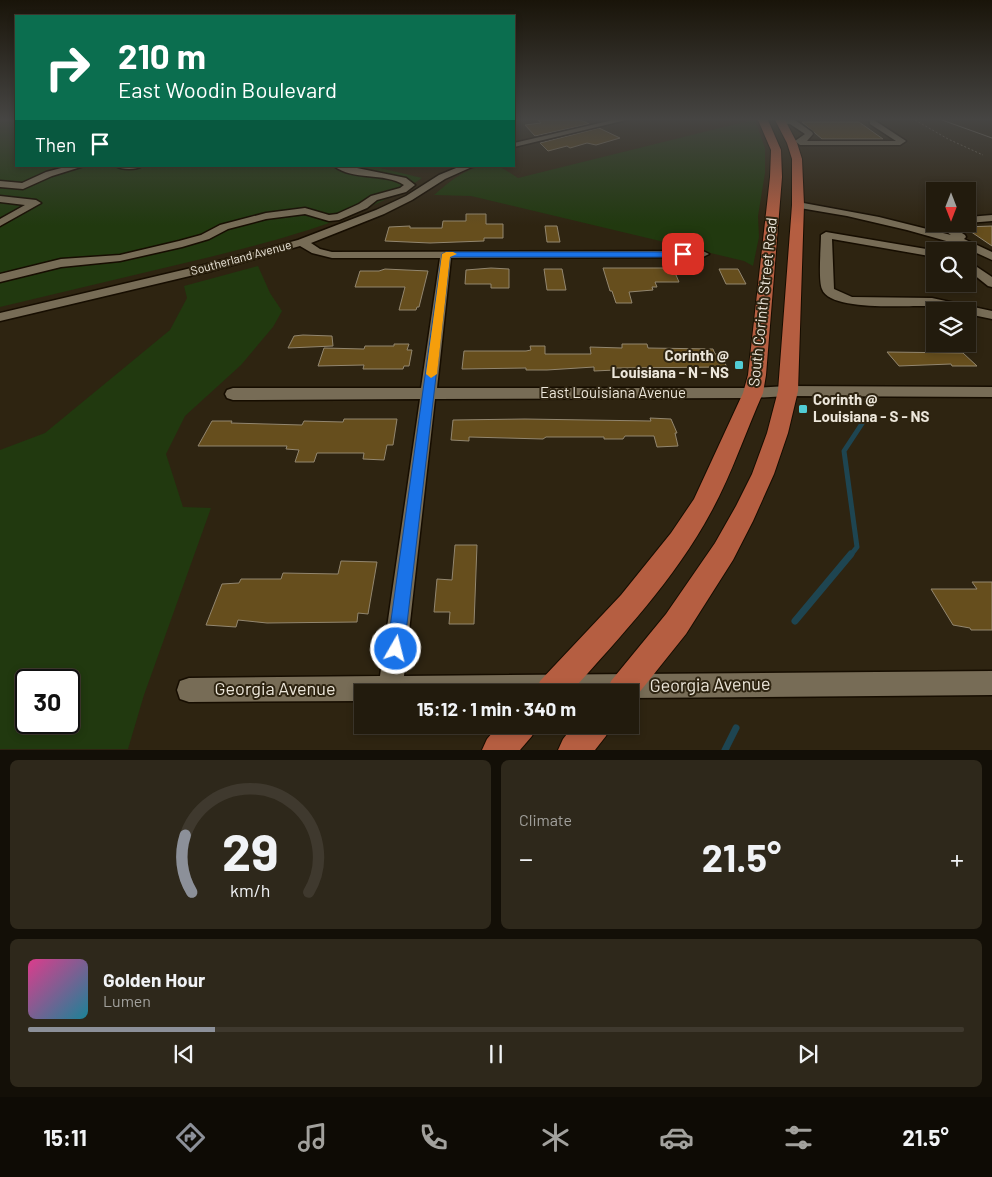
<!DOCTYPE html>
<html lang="en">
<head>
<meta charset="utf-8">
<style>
  body { margin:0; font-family:Barlow,sans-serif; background:#2e281b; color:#f1f3f6; height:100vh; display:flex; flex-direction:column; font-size:19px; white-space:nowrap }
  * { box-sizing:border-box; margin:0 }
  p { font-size:16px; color:#a2a19d }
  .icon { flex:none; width:28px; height:28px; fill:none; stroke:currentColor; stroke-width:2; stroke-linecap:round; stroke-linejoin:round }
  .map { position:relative; height:750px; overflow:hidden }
  .drawer { display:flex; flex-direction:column; gap:10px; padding:10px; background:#130f07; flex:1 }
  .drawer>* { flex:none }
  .hud { position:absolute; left:15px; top:15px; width:500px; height:152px; border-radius:0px; box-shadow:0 2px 8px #0003,0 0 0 1px #3f392e; background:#0b6e4f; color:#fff; overflow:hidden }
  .needle { width:32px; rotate:180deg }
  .fabs { position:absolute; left:926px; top:182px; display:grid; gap:10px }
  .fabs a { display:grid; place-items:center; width:50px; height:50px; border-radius:0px; background:#221b0d; box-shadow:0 2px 8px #0003,0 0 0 1px #3f392e; font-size:25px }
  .speed { position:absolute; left:15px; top:669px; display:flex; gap:10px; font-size:25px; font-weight:700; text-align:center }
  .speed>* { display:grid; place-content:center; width:65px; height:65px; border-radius:50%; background:#221b0d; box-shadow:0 2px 8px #0003,0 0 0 1px #3f392e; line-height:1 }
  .speed .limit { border:2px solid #111; border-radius:8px; background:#fff; color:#111 }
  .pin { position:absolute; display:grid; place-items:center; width:42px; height:42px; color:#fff; margin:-21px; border-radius:10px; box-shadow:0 2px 8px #0006 }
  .me { position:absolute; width:55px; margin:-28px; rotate:8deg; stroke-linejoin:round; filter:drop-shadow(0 0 4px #0008) }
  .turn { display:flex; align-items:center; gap:18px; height:105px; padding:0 20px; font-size:22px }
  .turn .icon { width:65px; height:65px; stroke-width:2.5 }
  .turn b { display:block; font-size:35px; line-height:42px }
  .then { display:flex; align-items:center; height:48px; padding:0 20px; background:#0003; gap:10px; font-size:19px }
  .big { font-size:38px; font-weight:700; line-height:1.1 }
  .drawer .card { flex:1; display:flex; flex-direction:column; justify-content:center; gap:8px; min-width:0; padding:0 18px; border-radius:8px; background:#2e281b }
  .drawer .dial { align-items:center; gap:0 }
  .dial svg { height:130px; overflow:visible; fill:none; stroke:#3f392e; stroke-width:7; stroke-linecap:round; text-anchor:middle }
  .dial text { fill:#f1f3f6; stroke:none }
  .song { display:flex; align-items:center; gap:15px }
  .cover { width:60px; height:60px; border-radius:8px; background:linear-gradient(135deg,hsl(330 70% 55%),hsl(190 70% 35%)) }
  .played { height:5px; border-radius:2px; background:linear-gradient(90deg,#8c9099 20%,#3f392e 20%) }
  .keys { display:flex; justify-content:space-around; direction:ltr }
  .heat { display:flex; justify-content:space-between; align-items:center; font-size:28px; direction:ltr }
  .drawer .tiles { flex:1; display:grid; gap:10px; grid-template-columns:1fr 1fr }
  .card:last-child { grid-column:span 2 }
  .trip { position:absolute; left:354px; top:684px; width:285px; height:50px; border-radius:0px; background:#221b0d; box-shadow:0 2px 8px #0003,0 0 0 1px #3f392e; font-weight:700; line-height:50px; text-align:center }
  .tab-bar { display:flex; height:80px; justify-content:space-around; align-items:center; background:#0e0b05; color:#a2a19d }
  .tab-bar .icon { width:35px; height:35px }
  .tab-bar .selected { color:#8c9099 }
  .tab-bar b { font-size:22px; color:#f1f3f6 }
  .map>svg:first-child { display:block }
  .green { fill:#21390f; fill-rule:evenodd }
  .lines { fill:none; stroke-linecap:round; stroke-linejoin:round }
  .stream-far1 { stroke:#1e4551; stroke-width:5 }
  .stream { stroke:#1e4551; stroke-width:7 }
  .building { fill:#664e1d; stroke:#92866f }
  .minor-casing { stroke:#160d00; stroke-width:3 }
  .major-casing { stroke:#160d00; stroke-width:2 }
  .path { stroke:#7d7464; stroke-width:1; stroke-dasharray:2 2; stroke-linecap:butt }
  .minor { fill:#776c56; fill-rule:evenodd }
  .major { fill:#b55e41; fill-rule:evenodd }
  .tram { stroke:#9a9384; stroke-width:1 }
  .route { fill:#1a73e8; stroke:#114b97 }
  .slow { fill:#f59e0b }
  .poi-dot { fill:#51ccd4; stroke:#2e2411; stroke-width:2 }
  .labels { text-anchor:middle; stroke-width:4; stroke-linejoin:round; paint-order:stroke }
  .far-street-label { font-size:12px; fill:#ede7db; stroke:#2e2411 }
  .street-label { font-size:15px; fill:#ede7db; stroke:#2e2411 }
  .poi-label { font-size:15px; font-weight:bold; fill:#ede7db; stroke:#2e2411; text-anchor:end }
  .near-street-label { font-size:18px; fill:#ede7db; stroke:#2e2411 }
</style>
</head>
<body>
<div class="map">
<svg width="992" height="750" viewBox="0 0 992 750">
  <rect width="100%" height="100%" fill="#2e2411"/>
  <g class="green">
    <path d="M0 120H16V166H372L422 178C362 219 281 239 210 257 140 274 70 290 0 307Z"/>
    <path d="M752 120H755L765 148V173L758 216 759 237 753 266 744 261 471 196 434 195C450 181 474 161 497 166 504 168 511 174 518 178Z"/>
    <path d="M258 266 270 293 282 311 273 327 241 365 185 416 166 454 183 507 211 508 144 695 128 749H0V450L45 433 170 330 187 298 184 286ZM26 680H69V722H26Z"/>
  </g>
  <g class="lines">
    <path class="stream-far1" d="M850 556 857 547 844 451 867 416"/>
    <g class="stream">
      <path d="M795 621 851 554"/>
      <path d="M725 750 736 728"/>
    </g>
  </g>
  <g class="building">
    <path d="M538 120H581L589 124 535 136 525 125 541 123Z"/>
    <path d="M802 122H859L883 139H822Z"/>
    <path d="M599 128 620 138 596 145 587 143 570 148 567 146 548 151 540 143Z"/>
    <path d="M466 214H486V224H503V238H484V241L430 243 385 241 389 227 410 226V228H442L443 221H466Z"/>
    <path d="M545 226H557L560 242H547Z"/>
    <path d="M992 226V246L964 227Z"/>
    <path d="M491 268 509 269V288H491V284H465L466 270Z"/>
    <path d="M603 268H673L679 282H655L657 287H652L653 290 629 292 632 303H616L612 291H610Z"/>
    <path d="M385 269 428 271 419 307H417L416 310H399L405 287H355L360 271H379Z"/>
    <path d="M544 269H562L566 290H547Z"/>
    <path d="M719 269H738L746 284H726Z"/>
    <path d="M303 335 332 336 333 346 288 348 294 336Z"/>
    <path d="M394 344H409L407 350H412L409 366H404L403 369H363L364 365 318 366 324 348 364 349 365 346H394Z"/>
    <path d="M622 344H647L648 348 713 349 715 354H720L727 367 616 368V370L594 371V367L547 370H526V368L462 369 464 351H526L531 350 530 346H545V354H591L590 347 622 348Z"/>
    <path d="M887 352 963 353 977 366H952L951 364 899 366Z"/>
    <path d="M650 418 671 419 677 433H675L678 446 657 447 654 436H625L623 439H604V437H546L543 439 469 437V441L451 440 453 420 525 419 651 421Z"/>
    <path d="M344 419H397L393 445H387L384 460 363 459 364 453H317L314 462H295L299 450 286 449 287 446H198L212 421H232L231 423 302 425 304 421 343 422Z"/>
    <path d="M455 545H477L474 624H449L450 612H434L437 579 452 580Z"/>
    <path d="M341 561 377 562 368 614 358 613 357 622 267 623 238 620 236 627 206 625 222 584 239 583 241 579H281L283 573 338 574Z"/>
    <path d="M972 582H992V630H971L970 628 953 625 931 589H977Z"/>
  </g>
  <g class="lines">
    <defs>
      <g id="minor">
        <path d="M613 120H626L514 147V143Z"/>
        <path d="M778 120H795L812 132 813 134 807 141H896L870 124V120H874L906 141 900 145H800L795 141 805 134 790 124 778 123Z"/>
        <path d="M69 166H84L52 176 23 189 0 187V181L22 183 46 172Z"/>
        <path d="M116 166H142C136 170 122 170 116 166Z"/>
        <path d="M334 166H347L406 178 415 185 406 192 377 200 367 208 339 220 329 221 305 214 266 219 228 229 209 239 182 247 120 261 61 267 0 282V274L61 259 120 255 179 241 201 235 220 225 266 213 305 208 329 215 337 214 359 204 371 196 400 188 404 185C384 172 353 181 334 166Z"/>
        <path d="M461 166H474L445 179 412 200 384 214 311 243 320 249 332 252 703 251 709 254 703 257 451 258 437 388H753L788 386 992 387V397L788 396 753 398 435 399 404 676 992 671V695L630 698V692H362V701L189 702 180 699 177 690 180 681 189 678 380 676 420 399 233 400 227 398 225 394 227 390 233 388H421L440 258H332L312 253 300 246 211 271 0 321V313L204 265 298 240 376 210 406 196 439 175Z"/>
        <path d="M0 196 36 200 41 203 0 226V219L25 205 0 202Z"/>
        <path d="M798 202 879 217 951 235 936 224H948L965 235 966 237 964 239 992 252V260L957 244 907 230 847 216 794 207 793 205Z"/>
        <path d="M992 215V221L968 223V217Z"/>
        <path d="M826 232 938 251H935V257L832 239 834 289 852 297 932 298 992 311V319L968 314V311C954 311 942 306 929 306 908 305 830 312 822 289 818 280 821 247 821 235Z"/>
        <path d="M968 261 992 277V287L988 286 968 270Z"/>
      </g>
      <g id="major">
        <path d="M758 120H768L781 150 782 177 766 375 763 393C746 431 731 476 711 512 675 579 621 636 571 692H536L540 681 621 595 671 533 694 499 743 393 748 375 770 177 771 150Z"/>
        <path d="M775 120H785L797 143 802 159 804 205 798 391 788 433 774 474 753 521 733 560 686 634 630 704V692H607L611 681 666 614 715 543 736 506 752 474 767 433 778 391 792 205V159L787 143Z"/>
        <path d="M499 725H537L532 736 520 750H482L487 739Z"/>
        <path d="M574 725H611L606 736 595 750H558L563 739Z"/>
      </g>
    </defs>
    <use href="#minor" class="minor-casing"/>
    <use href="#major" class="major-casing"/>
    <path class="path" d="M915 120 948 139 983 155"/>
    <use href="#minor" class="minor"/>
    <use href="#major" class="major"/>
    <path class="tram" d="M942 120 992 138"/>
  </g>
  <linearGradient id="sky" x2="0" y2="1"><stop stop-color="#191409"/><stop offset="0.53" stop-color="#464543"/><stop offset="1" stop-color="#464543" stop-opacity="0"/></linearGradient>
  <rect width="992" height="225" fill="url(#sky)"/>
  <path class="route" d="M446 252H683L688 254 683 257H450L404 649 402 655 396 658 389 655 387 649 442 254Z"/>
  <path class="slow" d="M453 252 457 254 450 257 437 374 431 378 426 374 442 254 446 252Z"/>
  <g class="poi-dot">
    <rect x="734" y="360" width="10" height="10" rx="2.5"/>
    <rect x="798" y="404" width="10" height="10" rx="2.5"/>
  </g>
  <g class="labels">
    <g class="far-street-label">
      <text transform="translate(241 258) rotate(-15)" y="4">Southerland Avenue</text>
    </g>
    <g class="street-label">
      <text transform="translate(763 302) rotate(-84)" y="5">South Corinth Street Road</text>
      <text x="613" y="398">East Louisiana Avenue</text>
    </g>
    <g class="poi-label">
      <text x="729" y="361">Corinth @<tspan x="729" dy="17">Louisiana - N - NS</tspan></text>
      <text x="813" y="405" text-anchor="start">Corinth @<tspan x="813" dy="17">Louisiana - S - NS</tspan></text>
    </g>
    <g class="near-street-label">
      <text transform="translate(710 685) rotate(-1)" y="6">Georgia Avenue</text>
      <text x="275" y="695">Georgia Avenue</text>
    </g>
  </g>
</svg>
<div class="fabs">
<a><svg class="needle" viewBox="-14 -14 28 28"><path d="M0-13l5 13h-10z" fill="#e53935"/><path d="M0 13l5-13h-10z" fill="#a2a19d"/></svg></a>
<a><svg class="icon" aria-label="search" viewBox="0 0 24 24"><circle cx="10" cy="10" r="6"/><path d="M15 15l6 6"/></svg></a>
<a><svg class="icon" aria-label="layers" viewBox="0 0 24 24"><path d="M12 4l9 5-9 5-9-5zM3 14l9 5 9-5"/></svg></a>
</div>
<div class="speed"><div class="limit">30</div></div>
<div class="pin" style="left:683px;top:254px;background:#d93025"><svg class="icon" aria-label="arrive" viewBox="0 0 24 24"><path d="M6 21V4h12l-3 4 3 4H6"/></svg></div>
<svg class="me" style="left:396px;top:649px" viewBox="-20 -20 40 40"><circle r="17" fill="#1a73e8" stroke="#fff" stroke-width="3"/><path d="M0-11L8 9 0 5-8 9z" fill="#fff"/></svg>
<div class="trip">15:12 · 1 min · 340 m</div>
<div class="hud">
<div class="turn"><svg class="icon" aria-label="right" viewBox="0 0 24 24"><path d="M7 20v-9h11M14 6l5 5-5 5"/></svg><div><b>210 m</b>East Woodin Boulevard</div></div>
<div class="then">Then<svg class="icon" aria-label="arrive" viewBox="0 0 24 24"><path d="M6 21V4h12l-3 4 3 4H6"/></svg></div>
</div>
</div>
<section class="drawer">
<div class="tiles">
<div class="card dial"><svg viewBox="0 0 100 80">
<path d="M14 69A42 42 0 1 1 86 69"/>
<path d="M14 69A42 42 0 0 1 10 34" stroke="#8c9099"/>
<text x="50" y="56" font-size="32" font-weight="700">29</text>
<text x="50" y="72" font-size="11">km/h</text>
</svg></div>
<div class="card"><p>Climate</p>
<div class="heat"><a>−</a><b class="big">21.5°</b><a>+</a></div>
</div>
<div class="card">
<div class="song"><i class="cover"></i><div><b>Golden Hour</b><p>Lumen</p></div></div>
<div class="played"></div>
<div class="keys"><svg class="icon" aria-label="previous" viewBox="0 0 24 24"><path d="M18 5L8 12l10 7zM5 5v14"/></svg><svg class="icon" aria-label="pause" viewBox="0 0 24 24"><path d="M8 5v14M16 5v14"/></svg><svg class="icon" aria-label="next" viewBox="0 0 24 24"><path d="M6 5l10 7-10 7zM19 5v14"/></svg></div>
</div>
</div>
</section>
<nav class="tab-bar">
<b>15:11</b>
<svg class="icon selected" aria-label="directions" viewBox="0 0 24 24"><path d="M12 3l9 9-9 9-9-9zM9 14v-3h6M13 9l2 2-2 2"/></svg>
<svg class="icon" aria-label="music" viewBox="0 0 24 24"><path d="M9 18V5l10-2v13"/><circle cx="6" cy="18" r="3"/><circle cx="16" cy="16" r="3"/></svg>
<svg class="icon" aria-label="phone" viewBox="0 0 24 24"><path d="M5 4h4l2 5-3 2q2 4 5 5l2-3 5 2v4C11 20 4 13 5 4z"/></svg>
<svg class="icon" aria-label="climate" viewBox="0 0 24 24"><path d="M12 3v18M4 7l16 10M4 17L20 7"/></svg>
<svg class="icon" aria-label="car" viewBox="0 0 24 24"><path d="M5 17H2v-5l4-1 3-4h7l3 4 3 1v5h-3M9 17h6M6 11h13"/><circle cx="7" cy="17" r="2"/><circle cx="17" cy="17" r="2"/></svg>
<svg class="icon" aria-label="filters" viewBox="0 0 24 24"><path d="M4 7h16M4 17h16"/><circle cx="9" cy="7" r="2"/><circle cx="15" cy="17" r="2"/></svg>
<b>21.5°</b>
</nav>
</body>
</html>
